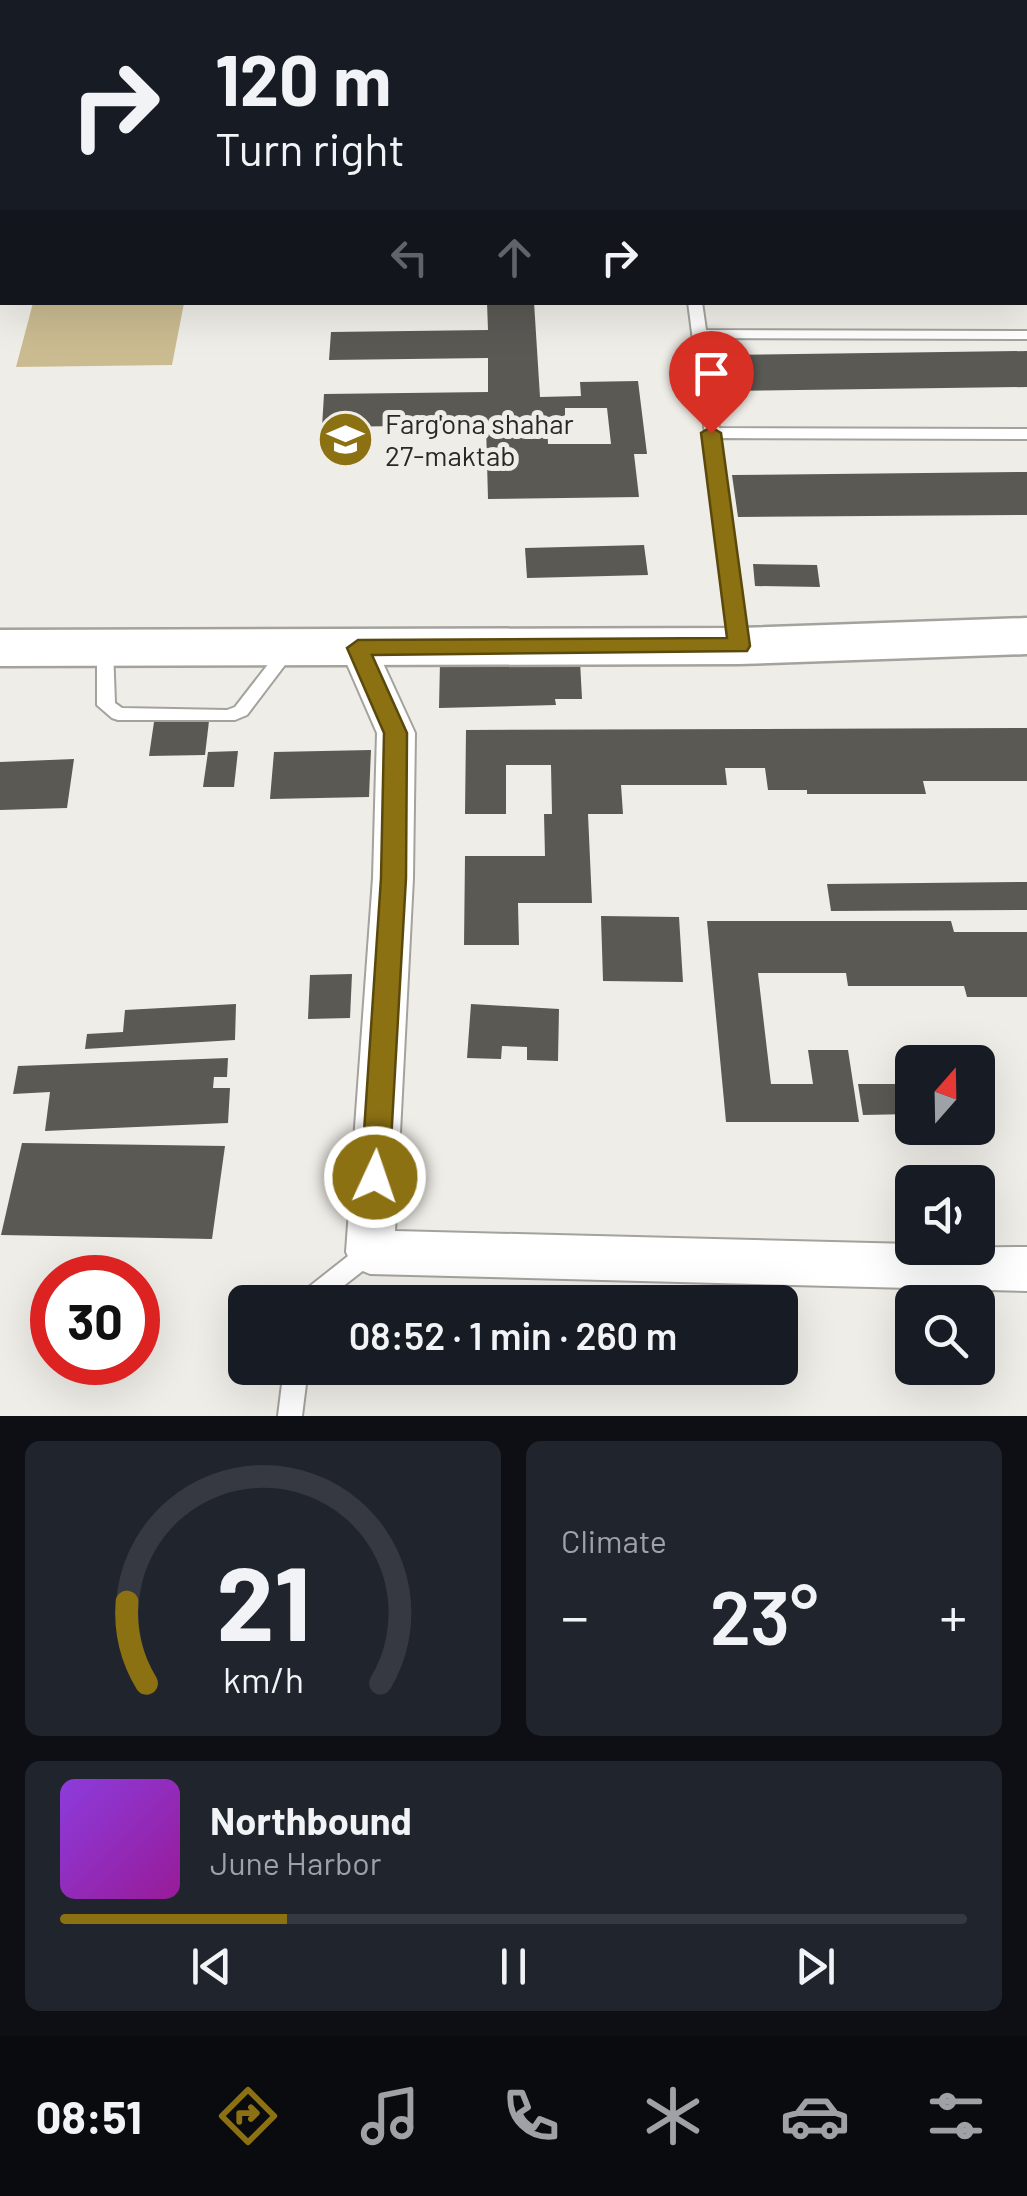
<!DOCTYPE html>
<html lang="en">
<head>
<meta charset="utf-8">
<style>
  body { margin:0; font-family:Barlow,sans-serif; background:#20242c; color:#f1f3f6; height:100vh; display:flex; flex-direction:column; font-size:38px; white-space:nowrap }
  * { box-sizing:border-box; margin:0 }
  p { font-size:32px; color:#9ea1a6 }
  .icon { flex:none; width:55px; height:55px; fill:none; stroke:currentColor; stroke-width:2; stroke-linecap:round; stroke-linejoin:round }
  .map { position:relative; height:1416px; overflow:hidden }
  .details { display:flex; flex-direction:column; gap:25px; padding:25px; background:#0d0f14; flex:1 }
  .details>* { flex:none }
  .hud { position:absolute; left:0px; top:0px; width:1028px; height:305px; box-shadow:0 10px 40px #0002; background:#171b24; color:#f1f3f6; overflow:hidden }
  .needle { width:65px; rotate:20deg }
  .controls { position:absolute; left:895px; top:1045px; display:grid; gap:20px }
  .controls a { display:grid; place-items:center; width:100px; height:100px; border-radius:15px; background:#171b24; box-shadow:0 10px 40px #0002; font-size:50px }
  .speed { position:absolute; left:30px; top:1255px; display:flex; gap:20px; font-size:50px; font-weight:700; text-align:center }
  .speed>* { display:grid; place-content:center; width:130px; height:130px; border-radius:50%; background:#171b24; box-shadow:0 10px 40px #0002; line-height:1 }
  .speed .limit { border:15px solid #d22; background:#fff; color:#111 }
  .pin { position:absolute; display:grid; place-items:center; width:85px; height:85px; color:#fff; margin:-102px -42px; border-radius:50% 50% 50% 0; rotate:-45deg; box-shadow:0 0 10px #0007 }
  .pin .icon { rotate:45deg }
  .me { position:absolute; width:110px; margin:-55px; rotate:3deg; stroke-linejoin:round; filter:drop-shadow(0 0 8px #0008) }
  .turn { display:flex; align-items:center; gap:35px; height:210px; padding:0 50px; font-size:45px }
  .turn .icon { width:130px; height:130px; stroke-width:2.5 }
  .turn b { display:block; font-size:70px; line-height:85px }
  .lanes { display:flex; align-items:center; height:95px; padding:0 50px; background:#0003; justify-content:center; gap:50px; direction:ltr }
  .lanes .off { opacity:.35 }
  .big { font-size:75px; font-weight:600; line-height:1.1 }
  .details .card { flex:1; display:flex; flex-direction:column; justify-content:center; gap:15px; min-width:0; padding:0 35px; border-radius:15px; background:#20242c }
  .details .dial { align-items:center; gap:0 }
  .dial svg { height:260px; overflow:visible; fill:none; stroke:#363941; stroke-width:7; stroke-linecap:round; text-anchor:middle }
  .dial text { fill:#f1f3f6; stroke:none }
  .song { display:flex; align-items:center; gap:30px }
  .cover { width:120px; height:120px; border-radius:15px; background:linear-gradient(135deg,hsl(270 70% 55%),hsl(300 70% 35%)) }
  .played { height:10px; border-radius:5px; background:linear-gradient(90deg,#8c7113 25%,#363941 25%) }
  .keys { display:flex; justify-content:space-around; direction:ltr }
  .heat { display:flex; justify-content:space-between; align-items:center; font-size:55px; direction:ltr }
  .details .tiles { flex:1; display:grid; gap:25px; grid-template-columns:1fr 1fr }
  .card:last-child { grid-column:span 2 }
  .trip { position:absolute; left:228px; top:1285px; width:570px; height:100px; border-radius:15px; background:#171b24; box-shadow:0 10px 40px #0002; font-weight:600; line-height:100px; text-align:center }
  .tab-bar { display:flex; height:160px; justify-content:space-around; align-items:center; background:#090b0e; color:#9ea1a6 }
  .tab-bar .icon { width:70px; height:70px }
  .tab-bar .active { color:#8c7113 }
  .tab-bar b { font-size:45px; color:#f1f3f6 }
  .map>svg:first-child { display:block }
  .green { fill:#cabb90 }
  .building { fill:#5b5954; fill-rule:evenodd }
  .lines { fill:none; stroke-linecap:round; stroke-linejoin:round }
  .service-casing { stroke:#a4a29d; stroke-width:4 }
  .minor-casing { stroke:#a4a29d; stroke-width:4 }
  .primary-casing { stroke:#a4a29d; stroke-width:5 }
  .service { fill:#fff; fill-rule:evenodd }
  .minor { fill:#fff; fill-rule:evenodd }
  .primary { fill:#fff; fill-rule:evenodd }
  .route { fill:#8c7113; stroke:#5b490c; stroke-width:2.5 }
  .labels { text-anchor:middle; stroke-width:10; stroke-linejoin:round; paint-order:stroke }
  .poi-label { font-size:28px; fill:#292826; stroke:#efede7; text-anchor:start }
</style>
</head>
<body>
<div class="map">
<svg width="1027" height="1416" viewBox="0 0 1027 1416">
  <rect width="100%" height="100%" fill="#efede7"/>
  <path class="green" d="M33 303H184L172 365 16 367Z"/>
  <g class="building">
    <path d="M487 302H534L540 397 581 396 580 382 638 381 647 454H634L639 497 488 499 486 425 322 427 324 394 488 392V358L329 360 331 332 488 330ZM565 408H607L611 444H548L547 417 565 416Z"/>
    <path d="M1027 351V387L724 391 718 355Z"/>
    <path d="M1027 472V515L738 517 732 475Z"/>
    <path d="M644 545 648 575 527 578 525 548Z"/>
    <path d="M753 564 817 565 820 587 755 586Z"/>
    <path d="M580 661 582 699H555L556 705 439 708 440 662Z"/>
    <path d="M209 721 205 755 149 756 154 722Z"/>
    <path d="M1027 728V781H923L926 794H807V790H768L765 768H725L727 785H621L623 814H588L592 903H518L519 945H464L465 856H545L544 814H552L551 765H506V814H465L466 730Z"/>
    <path d="M371 750 369 797 270 799 274 752Z"/>
    <path d="M238 751 234 787H203L208 752Z"/>
    <path d="M74 759 67 808 0 810V762Z"/>
    <path d="M1027 882V910L831 911 827 884Z"/>
    <path d="M601 916 679 917 683 982 603 981Z"/>
    <path d="M707 921H951L954 932H1027V997H967L964 986H848L846 973H758L771 1084H813L808 1050H848L859 1122H726Z"/>
    <path d="M352 974 350 1018 308 1019 310 975Z"/>
    <path d="M236 1004 235 1040 85 1049 87 1034 123 1032 125 1010Z"/>
    <path d="M471 1004 559 1009 558 1061 527 1060V1047L502 1046 501 1059 467 1058Z"/>
    <path d="M228 1058 227 1077H214L213 1088H230L228 1123 45 1131 50 1092 13 1094 18 1066Z"/>
    <path d="M978 1083H987L993 1113H978Z"/>
    <path d="M858 1084H912V1114L863 1115Z"/>
    <path d="M22 1143 225 1146 212 1239 1 1235Z"/>
  </g>
  <g class="lines">
    <defs>
      <g id="service">
        <path d="M853 0H1027V5L1025 2H852Z"/>
        <rect x="1025" y="74" width="2" height="8"/>
        <rect x="0" y="169" width="2" height="8"/>
        <path d="M1025 169 1027 170V178L1025 177Z"/>
        <rect x="1025" y="267" width="2" height="8"/>
        <path d="M688 302H702L706 330 1027 331V339L707 338 719 428 1027 429V439L720 438 747 646 745 650H733Z"/>
        <path d="M105 642 113 648 115 703 122 708 227 710 235 707 283 645H295L297 649 247 715 235 720H118L112 718 97 705V648Z"/>
        <path d="M370 1242 378 1245 381 1252 378 1259 323 1302H301L305 1290 362 1245Z"/>
        <path d="M284 1368H308L302 1416H278Z"/>
      </g>
      <g id="minor">
        <rect x="584" y="0" width="24" height="2"/>
        <path d="M358 636 371 639 376 648 415 733 413 878 395 1231 912 1244V1248L1027 1247V1291L370 1274 353 1267 346 1252 373 878 377 733 340 648 345 639Z"/>
      </g>
      <path id="primary" d="M1027 618V654L739 664 0 666V630L739 628Z"/>
    </defs>
    <use href="#service" class="service-casing"/>
    <use href="#minor" class="minor-casing"/>
    <use href="#primary" class="primary-casing"/>
    <use href="#service" class="service"/>
    <use href="#minor" class="minor"/>
    <use href="#primary" class="primary"/>
  </g>
  <path class="route" d="M711 427 721 433 750 646 747 651 372 655 407 733 406 878 389 1177 385 1186 375 1190 365 1186 361 1177 381 878 384 733 347 648 358 640 727 638 701 433Z"/>
  <defs>
    <symbol id="school-disc" viewBox="-11 -11 22 22"><circle r="9.5" fill="#8c7113" stroke="#efede7"/><path d="M0-5L7-2L0 1L-7-2ZM-4 1L0 2.5L4 1V4Q0 6-4 4Z" fill="#fff"/></symbol>
  </defs>
  <g fill-rule="evenodd">
    <use href="#school-disc" x="314" y="408" width="63" height="63"/>
  </g>
  <g class="labels">
    <g class="poi-label">
      <text x="385" y="434">Farg'ona shahar<tspan x="385" dy="32">27-maktab</tspan></text>
    </g>
  </g>
</svg>
<div class="controls">
<a><svg class="needle" viewBox="-14 -14 28 28"><path d="M0-13l5 13h-10z" fill="#e53935"/><path d="M0 13l5-13h-10z" fill="#9ea1a6"/></svg></a>
<a><svg class="icon" aria-label="sound" viewBox="0 0 24 24"><path d="M4 9h4l5-4v14l-5-4H4zM17 9q2 3 0 6"/></svg></a>
<a><svg class="icon" aria-label="search" viewBox="0 0 24 24"><circle cx="10" cy="10" r="6"/><path d="M15 15l6 6"/></svg></a>
</div>
<div class="speed"><div class="limit">30</div></div>
<div class="pin" style="left:711px;top:433px;background:#d93025"><svg class="icon" aria-label="arrive" viewBox="0 0 24 24"><path d="M6 21V4h12l-3 4 3 4H6"/></svg></div>
<svg class="me" style="left:375px;top:1177px" viewBox="-20 -20 40 40"><circle r="17" fill="#8c7113" stroke="#fff" stroke-width="3"/><path d="M0-11L8 9 0 5-8 9z" fill="#fff"/></svg>
<div class="trip">08:52 · 1 min · 260 m</div>
<div class="hud">
<div class="turn"><svg class="icon" aria-label="right" viewBox="0 0 24 24"><path d="M7 20v-9h11M14 6l5 5-5 5"/></svg><div><b>120 m</b>Turn right</div></div>
<div class="lanes"><svg class="icon off" aria-label="left" viewBox="0 0 24 24"><path d="M17 20v-9H6M10 6l-5 5 5 5"/></svg><svg class="icon off" aria-label="ahead" viewBox="0 0 24 24"><path d="M12 20V5M6 11l6-6 6 6"/></svg><svg class="icon" aria-label="right" viewBox="0 0 24 24"><path d="M7 20v-9h11M14 6l5 5-5 5"/></svg></div>
</div>
</div>
<section class="details">
<div class="tiles">
<div class="card dial"><svg viewBox="0 0 100 80">
<path d="M14 69A42 42 0 1 1 86 69"/>
<path d="M14 69A42 42 0 0 1 8 44" stroke="#8c7113"/>
<text x="50" y="56" font-size="32" font-weight="700">21</text>
<text x="50" y="72" font-size="11">km/h</text>
</svg></div>
<div class="card"><p>Climate</p>
<div class="heat"><a>−</a><b class="big">23°</b><a>+</a></div>
</div>
<div class="card">
<div class="song"><i class="cover"></i><div><b>Northbound</b><p>June Harbor</p></div></div>
<div class="played"></div>
<div class="keys"><svg class="icon" aria-label="previous" viewBox="0 0 24 24"><path d="M18 5L8 12l10 7zM5 5v14"/></svg><svg class="icon" aria-label="pause" viewBox="0 0 24 24"><path d="M8 5v14M16 5v14"/></svg><svg class="icon" aria-label="next" viewBox="0 0 24 24"><path d="M6 5l10 7-10 7zM19 5v14"/></svg></div>
</div>
</div>
</section>
<nav class="tab-bar">
<b>08:51</b>
<svg class="icon active" aria-label="directions" viewBox="0 0 24 24"><path d="M12 3l9 9-9 9-9-9zM9 14v-3h6M13 9l2 2-2 2"/></svg>
<svg class="icon" aria-label="music" viewBox="0 0 24 24"><path d="M9 18V5l10-2v13"/><circle cx="6" cy="18" r="3"/><circle cx="16" cy="16" r="3"/></svg>
<svg class="icon" aria-label="phone" viewBox="0 0 24 24"><path d="M5 4h4l2 5-3 2q2 4 5 5l2-3 5 2v4C11 20 4 13 5 4z"/></svg>
<svg class="icon" aria-label="climate" viewBox="0 0 24 24"><path d="M12 3v18M4 7l16 10M4 17L20 7"/></svg>
<svg class="icon" aria-label="car" viewBox="0 0 24 24"><path d="M5 17H2v-5l4-1 3-4h7l3 4 3 1v5h-3M9 17h6M6 11h13"/><circle cx="7" cy="17" r="2"/><circle cx="17" cy="17" r="2"/></svg>
<svg class="icon" aria-label="filters" viewBox="0 0 24 24"><path d="M4 7h16M4 17h16"/><circle cx="9" cy="7" r="2"/><circle cx="15" cy="17" r="2"/></svg>
</nav>
</body>
</html>
